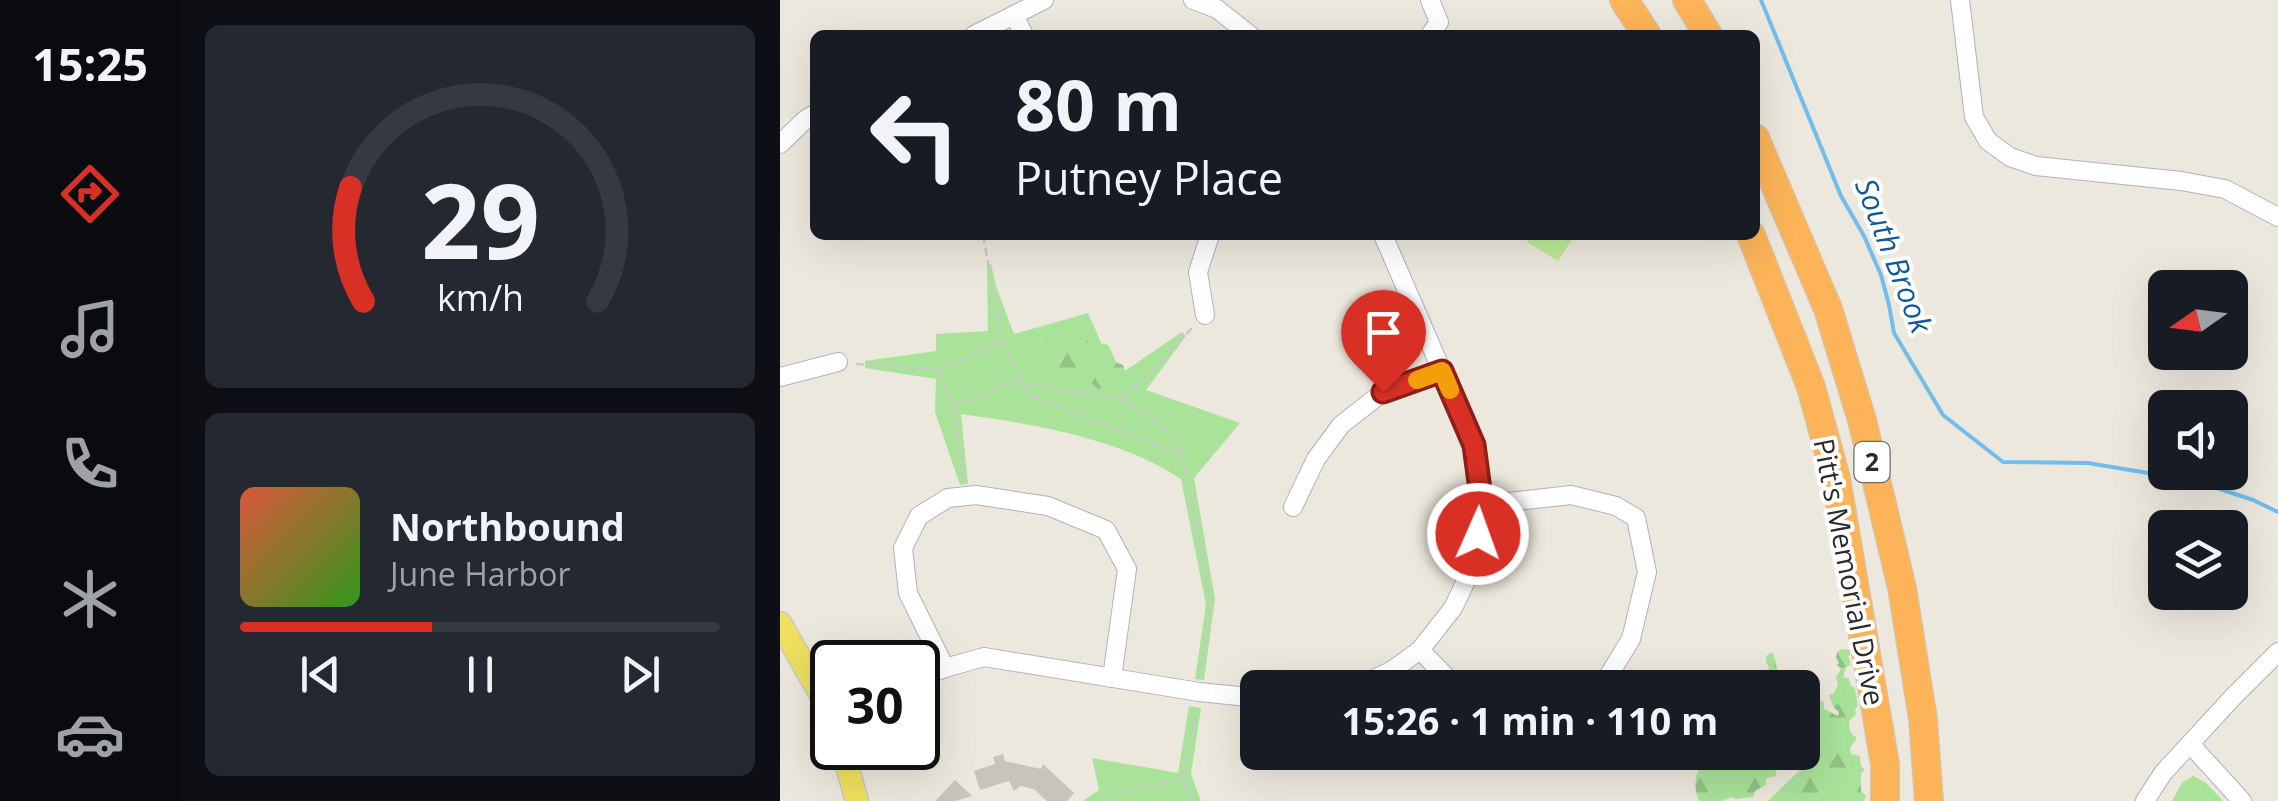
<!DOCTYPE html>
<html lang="en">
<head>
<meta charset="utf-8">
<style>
  body { margin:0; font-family:"Open Sans",sans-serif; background:#242831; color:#f1f3f6; height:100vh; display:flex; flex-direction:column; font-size:38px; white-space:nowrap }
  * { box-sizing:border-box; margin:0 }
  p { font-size:32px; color:#9ea1a6 }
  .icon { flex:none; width:55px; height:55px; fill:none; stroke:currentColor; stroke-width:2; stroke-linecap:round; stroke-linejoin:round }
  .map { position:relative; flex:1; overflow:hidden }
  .drawer { display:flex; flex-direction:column; gap:25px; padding:25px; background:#0d0f14; width:600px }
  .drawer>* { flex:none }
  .top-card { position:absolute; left:30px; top:30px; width:950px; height:210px; border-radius:15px; box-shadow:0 10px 40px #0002; background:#171b24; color:#f1f3f6; overflow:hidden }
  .needle { width:65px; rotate:256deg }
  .fabs { position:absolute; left:1368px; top:270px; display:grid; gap:20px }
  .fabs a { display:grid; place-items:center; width:100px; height:100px; border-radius:15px; background:#171b24; box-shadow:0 10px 40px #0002; font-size:50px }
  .speed { position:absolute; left:30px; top:640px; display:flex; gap:20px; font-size:50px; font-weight:700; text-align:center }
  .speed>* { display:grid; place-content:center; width:130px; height:130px; border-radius:50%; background:#171b24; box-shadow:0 10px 40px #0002; line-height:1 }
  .speed .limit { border:5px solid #111; border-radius:15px; background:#fff; color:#111 }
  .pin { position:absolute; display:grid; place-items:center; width:85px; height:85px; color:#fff; margin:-102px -42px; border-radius:50% 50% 50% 0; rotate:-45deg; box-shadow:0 0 10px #0007 }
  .pin .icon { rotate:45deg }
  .me { position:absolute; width:110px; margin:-55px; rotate:2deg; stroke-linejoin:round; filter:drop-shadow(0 0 8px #0008) }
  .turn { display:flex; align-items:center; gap:35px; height:210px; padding:0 40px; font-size:45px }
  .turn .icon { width:130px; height:130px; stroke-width:2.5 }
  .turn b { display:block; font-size:70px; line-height:85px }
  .drawer .tile { flex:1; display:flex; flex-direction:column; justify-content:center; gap:15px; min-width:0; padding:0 35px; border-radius:15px; background:#242831 }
  .drawer .dial { align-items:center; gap:0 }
  .dial svg { height:260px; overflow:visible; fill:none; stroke:#363941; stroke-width:7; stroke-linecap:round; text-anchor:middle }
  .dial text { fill:#f1f3f6; stroke:none }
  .song { display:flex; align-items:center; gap:30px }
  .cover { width:120px; height:120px; border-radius:15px; background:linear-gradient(135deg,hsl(10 70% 55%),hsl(110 70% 35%)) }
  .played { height:10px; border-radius:5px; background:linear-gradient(90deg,#d93025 40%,#363941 40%) }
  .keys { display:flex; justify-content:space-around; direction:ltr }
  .trip { position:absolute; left:460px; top:670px; width:580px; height:100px; border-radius:15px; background:#171b24; box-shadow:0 10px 40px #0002; font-weight:700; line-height:100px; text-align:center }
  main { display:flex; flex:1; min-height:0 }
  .dock { display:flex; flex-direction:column; width:180px; justify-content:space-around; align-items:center; background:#090b0e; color:#9ea1a6 }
  .dock .icon { width:70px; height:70px }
  .dock .active { color:#d93025 }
  .dock b { font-size:45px; color:#f1f3f6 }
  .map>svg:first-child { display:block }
  .grass { fill:#a9e39a }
  .forest { fill:url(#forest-firs) }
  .pitch { fill:#bcea95 }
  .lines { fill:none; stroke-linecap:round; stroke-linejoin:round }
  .stream { stroke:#71bdee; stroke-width:4 }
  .building { fill:#c8c4bc }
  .minor-casing { stroke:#b1b1be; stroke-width:20 }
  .major-casing { stroke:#c8c8c8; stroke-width:25 }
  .highway-casing { stroke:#c8c8c8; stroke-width:30 }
  .path { stroke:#c8c8c8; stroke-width:2.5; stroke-dasharray:8 5; stroke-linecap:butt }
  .minor { stroke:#fff; stroke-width:18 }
  .major { stroke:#f0e05f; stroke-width:22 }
  .highway { stroke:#fdb458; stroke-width:28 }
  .route-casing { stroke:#8d1f18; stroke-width:25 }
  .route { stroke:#d93025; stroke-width:18 }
  .slow { stroke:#f59e0b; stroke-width:18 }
  .labels { text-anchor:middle; stroke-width:8; stroke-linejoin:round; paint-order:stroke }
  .shield { fill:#fff; stroke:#6b6b6b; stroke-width:2.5 }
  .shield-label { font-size:25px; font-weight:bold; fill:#2b2b2b }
  .street-label { font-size:28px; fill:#2b2b2b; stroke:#fff }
  .water-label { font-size:30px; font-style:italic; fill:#0e599b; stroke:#fff }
</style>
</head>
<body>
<main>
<nav class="dock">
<b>15:25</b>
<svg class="icon active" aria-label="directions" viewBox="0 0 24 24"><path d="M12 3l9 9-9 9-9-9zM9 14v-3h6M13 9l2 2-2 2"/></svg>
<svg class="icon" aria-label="music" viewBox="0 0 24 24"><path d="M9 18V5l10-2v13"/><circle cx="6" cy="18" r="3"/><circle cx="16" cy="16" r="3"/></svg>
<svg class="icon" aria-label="phone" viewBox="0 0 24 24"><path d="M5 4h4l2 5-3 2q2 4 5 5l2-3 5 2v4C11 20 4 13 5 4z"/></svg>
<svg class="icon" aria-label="climate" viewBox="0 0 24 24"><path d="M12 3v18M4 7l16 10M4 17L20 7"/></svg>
<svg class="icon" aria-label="car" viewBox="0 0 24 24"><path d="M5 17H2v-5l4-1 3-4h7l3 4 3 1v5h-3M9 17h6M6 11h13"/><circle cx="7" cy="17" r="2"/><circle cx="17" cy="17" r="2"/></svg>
</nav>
<section class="drawer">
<div class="tile dial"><svg viewBox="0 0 100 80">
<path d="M14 69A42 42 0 1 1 86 69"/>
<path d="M14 69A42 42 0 0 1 10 34" stroke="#d93025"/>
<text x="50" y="56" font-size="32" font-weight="700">29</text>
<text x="50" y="72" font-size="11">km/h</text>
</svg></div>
<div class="tile">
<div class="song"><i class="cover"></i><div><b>Northbound</b><p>June Harbor</p></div></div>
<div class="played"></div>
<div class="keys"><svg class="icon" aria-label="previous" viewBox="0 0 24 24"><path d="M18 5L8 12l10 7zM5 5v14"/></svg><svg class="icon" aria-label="pause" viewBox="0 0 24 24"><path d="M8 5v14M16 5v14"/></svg><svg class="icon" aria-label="next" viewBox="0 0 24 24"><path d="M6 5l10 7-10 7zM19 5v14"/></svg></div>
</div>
</section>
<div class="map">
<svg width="1498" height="801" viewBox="0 0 1498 801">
  <defs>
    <pattern id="forest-firs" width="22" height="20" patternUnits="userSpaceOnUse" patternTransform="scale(2.5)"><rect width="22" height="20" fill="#a9e39a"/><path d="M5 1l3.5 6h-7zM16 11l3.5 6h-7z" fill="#92c385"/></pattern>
  </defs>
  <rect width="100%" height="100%" fill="#ece8dd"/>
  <g class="grass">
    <path d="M211 264 216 286 234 334 308 313 336 377 402 332 406 336 366 390 460 423 414 478 435 599 424 680 415 679 426 604 401 479C340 438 252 424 181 414L188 484 180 485 155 412 156 379 85 368V361L156 351V334L208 331 207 265Z"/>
    <path d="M409 706 421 708 411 774 421 801H303L319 790 312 758 398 773Z"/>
    <path d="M1413 776 1426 783 1443 801H1392L1402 783Z"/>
  </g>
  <g class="forest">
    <path d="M287 323 298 332 308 327 313 330 308 337 309 346 318 347 324 343 329 346 336 362 343 365 346 373 343 385 318 389 312 383 304 386C293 382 296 377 282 382L277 379 269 363C259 366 258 372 246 367L245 363C264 355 267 333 287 323Z"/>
    <path d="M1062 649 1070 650V655L1068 656 1071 665 1066 667 1063 677 1069 679 1071 686 1075 688 1078 706 1075 709 1076 714 1069 721C1069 730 1070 733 1077 738L1070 748 1071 754 1080 756 1081 766 1085 770 1081 773V791L1086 796 1084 801H988L1019 771 1028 755 1023 737V688L1032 684 1036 689 1034 694 1036 698 1044 702V709L1058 716 1059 712 1054 708 1049 695 1054 693 1058 685 1056 677 1061 669 1057 665 1059 663 1056 658 1057 652Z"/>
    <path d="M992 652C997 660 995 667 1000 675H1006L1010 687H961C969 683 976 676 985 674L989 668 986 662V656Z"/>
    <path d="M933 752H1021V753L1012 763 996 770V776L986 778V785L975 791 973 797 956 799 951 797 942 801H919C911 782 917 765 933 752Z"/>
  </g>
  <path class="pitch" d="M751 235H795L778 261 747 242Z"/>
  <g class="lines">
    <path class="stream" d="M981 0 1061 196 1084 236 1101 275 1109 305 1114 333 1163 415 1223 462 1308 463 1416 481 1473 500 1498 512"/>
  </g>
  <g class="building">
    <path d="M223 754 225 761 261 769 263 764 294 793 287 801H267L254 789 241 786 234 791 229 781 200 790 194 771 215 764 213 757Z"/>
    <path d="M175 780 192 796 176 801H155Z"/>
  </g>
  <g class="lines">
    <defs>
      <g id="minor">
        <path d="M413 0 437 9 470 35"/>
        <path d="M650 0 659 22 650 35"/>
        <path d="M1180 0 1194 117 1208 141 1230 157 1256 166 1401 181 1445 189 1498 217"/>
        <path d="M234 15 244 35"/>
        <path d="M194 35 264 0"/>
        <path d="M0 144 26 119 35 114"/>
        <path d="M425 315 418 272 430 235"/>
        <path d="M0 377 58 362"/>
        <path d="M702 505 791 495 836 506 856 518 867 572 851 639 821 688"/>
        <path d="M513 507 536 459 561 425 603 392 662 371"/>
        <path d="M640 650 677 688"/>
        <path d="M165 668 128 593 123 548 139 516 168 498 196 495 268 506 326 530 347 569 332 678"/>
        <path d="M138 678 165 668 204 657 419 692 478 698"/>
        <path d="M574 688 611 671 640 650 673 608 694 564 702 505 694 445 603 235"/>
        <path d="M1411 745 1462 801"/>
        <path d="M1365 801 1383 773 1453 697 1498 652"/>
      </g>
      <g id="major">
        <path d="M0 623 52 714"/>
        <path d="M62 748 77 801"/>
      </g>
      <g id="highway">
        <path d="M844 0 867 35"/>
        <path d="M907 0 928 35"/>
        <path d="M975 138 1048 309 1082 420 1122 588 1143 719 1149 801"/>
        <path d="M971 235 1031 387 1056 478 1105 764V801"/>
      </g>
    </defs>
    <use href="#minor" class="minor-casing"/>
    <use href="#major" class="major-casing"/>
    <use href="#highway" class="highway-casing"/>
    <g class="path">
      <path d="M203 235 222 338 246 393 255 399 302 415 400 455"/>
      <path d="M76 364 159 370 222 343"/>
      <path d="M159 370 174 408 182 478"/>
      <path d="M343 399 414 326"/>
      <path d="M174 408 218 385 233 382 339 399 378 423 387 431 397 445 406 470 430 594V610L421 674"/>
      <path d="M333 801 352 789 403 779"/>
      <path d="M413 801 405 783 404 772 416 710"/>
    </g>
    <use href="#minor" class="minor"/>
    <use href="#major" class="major"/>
    <use href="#highway" class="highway"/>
  </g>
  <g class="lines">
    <defs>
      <path id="route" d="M603 392 662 371 694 445 702 505 698 534"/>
    </defs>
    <use href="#route" class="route-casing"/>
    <use href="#route" class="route"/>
    <path class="slow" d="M637 380 662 371 670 390"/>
  </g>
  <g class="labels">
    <rect class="shield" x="1074.5" y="442" width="35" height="40" rx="8"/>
    <g class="shield-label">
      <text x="1092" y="471">2</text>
    </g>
    <g class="street-label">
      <text transform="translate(1069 572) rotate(79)" y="10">Pitt's Memorial Drive</text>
    </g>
    <g class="water-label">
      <text transform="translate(1113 256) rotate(69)" y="10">South Brook</text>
    </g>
  </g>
</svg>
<div class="fabs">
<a><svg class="needle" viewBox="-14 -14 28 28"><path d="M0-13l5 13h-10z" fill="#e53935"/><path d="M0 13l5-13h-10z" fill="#9ea1a6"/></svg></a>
<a><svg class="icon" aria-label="sound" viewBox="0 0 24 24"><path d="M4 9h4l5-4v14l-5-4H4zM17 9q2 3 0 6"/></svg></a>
<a><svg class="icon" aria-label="layers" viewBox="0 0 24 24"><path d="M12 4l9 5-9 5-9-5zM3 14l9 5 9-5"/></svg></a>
</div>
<div class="speed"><div class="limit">30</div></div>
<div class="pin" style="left:603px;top:392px;background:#d93025"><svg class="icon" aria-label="arrive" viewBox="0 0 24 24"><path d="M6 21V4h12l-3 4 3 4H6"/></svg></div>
<svg class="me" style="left:698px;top:534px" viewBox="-20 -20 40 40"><circle r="17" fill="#d93025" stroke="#fff" stroke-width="3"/><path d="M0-11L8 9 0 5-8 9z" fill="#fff"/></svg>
<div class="trip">15:26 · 1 min · 110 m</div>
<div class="top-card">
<div class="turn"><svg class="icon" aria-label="left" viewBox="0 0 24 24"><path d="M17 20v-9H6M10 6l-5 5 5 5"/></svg><div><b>80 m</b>Putney Place</div></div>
</div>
</div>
</main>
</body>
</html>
